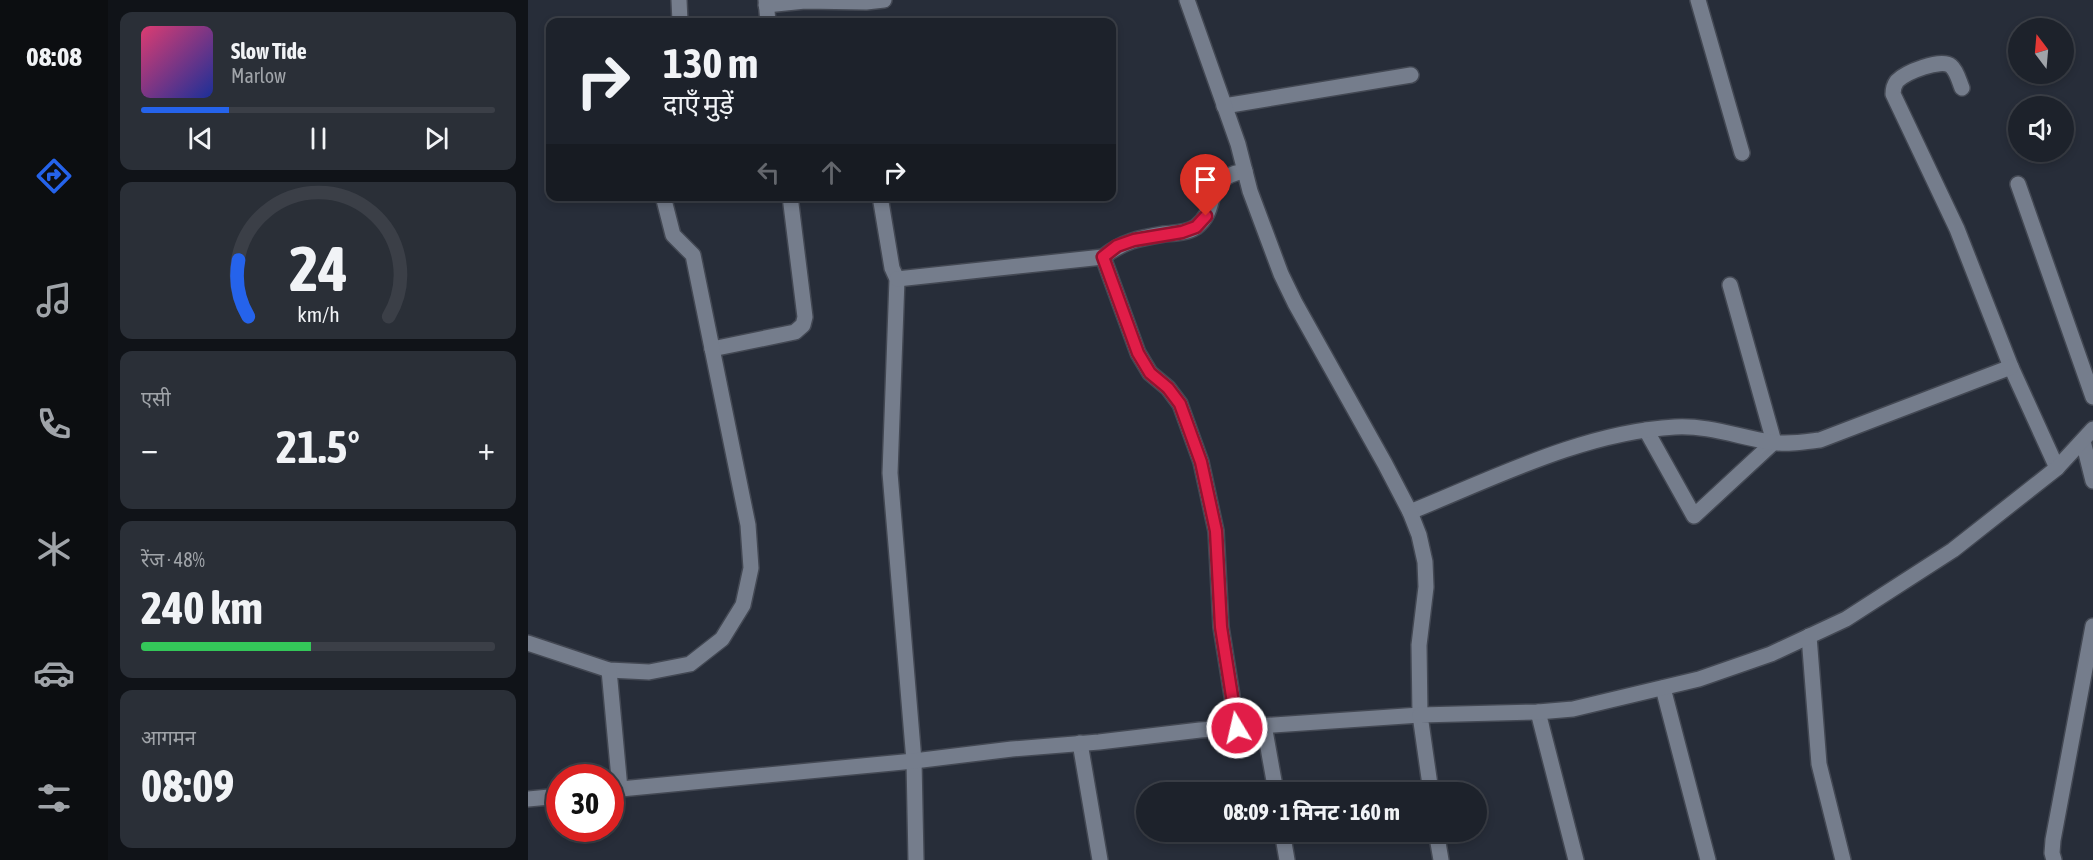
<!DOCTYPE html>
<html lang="hi">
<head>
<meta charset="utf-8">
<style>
  body { margin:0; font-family:"Asap Condensed","Noto Sans Devanagari",sans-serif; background:#2a2f37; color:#f1f3f6; height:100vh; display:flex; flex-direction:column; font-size:22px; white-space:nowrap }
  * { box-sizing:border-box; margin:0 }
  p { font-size:20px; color:#a0a4a9 }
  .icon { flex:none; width:33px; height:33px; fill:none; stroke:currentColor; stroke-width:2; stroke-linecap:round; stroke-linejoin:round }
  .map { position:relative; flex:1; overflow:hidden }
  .sheet { display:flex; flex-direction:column; gap:12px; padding:12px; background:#101318; width:420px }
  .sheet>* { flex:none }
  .top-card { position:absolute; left:18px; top:18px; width:570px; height:183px; border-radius:12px; box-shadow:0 3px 9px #0003,0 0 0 2px #3b3f47; background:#1d222b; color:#f1f3f6; overflow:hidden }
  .needle { width:39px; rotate:344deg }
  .buttons { position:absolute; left:1480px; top:18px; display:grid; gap:12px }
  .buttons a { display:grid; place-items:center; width:66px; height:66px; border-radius:50%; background:#1d222b; box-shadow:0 3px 9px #0003,0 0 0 2px #3b3f47; font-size:30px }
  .speed { position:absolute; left:18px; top:764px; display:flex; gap:12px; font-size:30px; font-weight:700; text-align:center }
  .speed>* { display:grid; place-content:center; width:78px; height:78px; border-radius:50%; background:#1d222b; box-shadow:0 3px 9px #0003,0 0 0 2px #3b3f47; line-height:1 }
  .speed .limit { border:9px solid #d22; background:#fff; color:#111 }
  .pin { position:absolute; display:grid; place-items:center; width:51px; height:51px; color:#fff; margin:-62px -26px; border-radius:50% 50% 50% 0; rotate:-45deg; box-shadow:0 0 6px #0007 }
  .pin .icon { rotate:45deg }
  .me { position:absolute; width:66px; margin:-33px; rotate:351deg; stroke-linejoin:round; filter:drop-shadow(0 0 4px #0008) }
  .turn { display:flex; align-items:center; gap:21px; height:126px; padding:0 18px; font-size:27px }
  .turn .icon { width:78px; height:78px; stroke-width:2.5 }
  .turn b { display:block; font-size:42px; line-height:51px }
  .lanes { display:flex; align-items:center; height:57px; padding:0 18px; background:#0003; justify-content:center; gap:30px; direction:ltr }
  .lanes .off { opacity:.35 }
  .big { font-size:45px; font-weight:700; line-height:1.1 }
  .sheet .card { flex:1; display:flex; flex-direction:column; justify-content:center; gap:9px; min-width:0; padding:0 21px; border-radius:12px; background:#2a2f37 }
  .sheet .dial { align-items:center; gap:0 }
  .dial svg { height:156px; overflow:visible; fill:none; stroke:#3b3f47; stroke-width:7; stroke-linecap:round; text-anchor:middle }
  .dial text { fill:#f1f3f6; stroke:none }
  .song { display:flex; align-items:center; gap:18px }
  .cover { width:72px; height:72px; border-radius:9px; background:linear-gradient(135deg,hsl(340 70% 55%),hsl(230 70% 35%)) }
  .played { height:6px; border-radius:3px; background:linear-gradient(90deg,#2563eb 25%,#3b3f47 25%) }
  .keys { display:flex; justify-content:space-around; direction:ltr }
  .heat { display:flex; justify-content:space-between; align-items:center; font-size:33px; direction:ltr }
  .charge { height:9px; border-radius:4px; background:linear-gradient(90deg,#34c759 48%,#3b3f47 0) }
  .trip { position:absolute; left:608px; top:782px; width:351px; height:60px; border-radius:30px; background:#1d222b; box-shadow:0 3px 9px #0003,0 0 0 2px #3b3f47; font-weight:700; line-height:60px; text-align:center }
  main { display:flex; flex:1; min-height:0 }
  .dock { display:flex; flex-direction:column; width:108px; justify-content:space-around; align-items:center; background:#0c0e11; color:#a0a4a9 }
  .dock .icon { width:42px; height:42px }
  .dock .selected { color:#2563eb }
  .dock b { font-size:27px; color:#f1f3f6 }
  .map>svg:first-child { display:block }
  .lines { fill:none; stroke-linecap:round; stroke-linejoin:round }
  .street-casing { stroke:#434853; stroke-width:18 }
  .street { stroke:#757d8c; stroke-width:15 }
  .route-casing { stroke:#92132f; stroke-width:15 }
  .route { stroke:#e11d48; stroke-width:10 }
</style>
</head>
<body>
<main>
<nav class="dock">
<b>08:08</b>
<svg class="icon selected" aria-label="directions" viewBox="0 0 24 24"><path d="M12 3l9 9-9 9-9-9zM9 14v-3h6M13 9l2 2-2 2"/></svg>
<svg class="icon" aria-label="music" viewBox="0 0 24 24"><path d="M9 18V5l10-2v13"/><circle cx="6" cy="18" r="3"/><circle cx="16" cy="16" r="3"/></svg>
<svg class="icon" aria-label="phone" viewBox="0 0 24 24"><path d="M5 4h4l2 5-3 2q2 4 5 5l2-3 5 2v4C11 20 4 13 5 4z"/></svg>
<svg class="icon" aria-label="climate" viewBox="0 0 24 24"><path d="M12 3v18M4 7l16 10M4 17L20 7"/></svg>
<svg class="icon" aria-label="car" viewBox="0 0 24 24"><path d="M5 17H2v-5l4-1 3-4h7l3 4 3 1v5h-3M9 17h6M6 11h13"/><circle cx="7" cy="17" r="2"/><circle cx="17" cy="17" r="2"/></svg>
<svg class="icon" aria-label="filters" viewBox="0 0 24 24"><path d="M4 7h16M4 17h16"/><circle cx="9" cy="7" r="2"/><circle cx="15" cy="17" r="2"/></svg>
</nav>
<section class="sheet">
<div class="card">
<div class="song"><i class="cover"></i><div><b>Slow Tide</b><p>Marlow</p></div></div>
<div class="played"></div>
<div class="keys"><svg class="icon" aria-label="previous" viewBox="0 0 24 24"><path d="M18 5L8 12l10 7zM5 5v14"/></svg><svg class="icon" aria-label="pause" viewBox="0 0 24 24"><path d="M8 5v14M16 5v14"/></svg><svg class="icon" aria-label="next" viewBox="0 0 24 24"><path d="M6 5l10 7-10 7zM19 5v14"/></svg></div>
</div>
<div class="card dial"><svg viewBox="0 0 100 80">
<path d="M14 69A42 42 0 1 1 86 69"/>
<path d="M14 69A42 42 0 0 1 9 40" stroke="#2563eb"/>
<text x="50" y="56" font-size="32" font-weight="700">24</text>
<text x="50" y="72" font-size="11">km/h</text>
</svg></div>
<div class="card"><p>एसी</p>
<div class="heat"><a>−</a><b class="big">21.5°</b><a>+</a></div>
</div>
<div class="card"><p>रेंज · 48%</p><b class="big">240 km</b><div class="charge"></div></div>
<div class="card"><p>आगमन</p><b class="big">08:09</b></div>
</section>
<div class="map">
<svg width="1565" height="860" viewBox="0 0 1565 860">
  <rect width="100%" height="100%" fill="#272d39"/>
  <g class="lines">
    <defs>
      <g id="street">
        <path d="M151 0 152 22"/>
        <path d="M238 0 240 22"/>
        <path d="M1170 0 1214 153"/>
        <path d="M238 5 277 1 338 2 356 0"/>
        <path d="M1434 88C1431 81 1429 71 1423 66 1413 58 1378 72 1369 81 1366 85 1365 89 1365 94L1429 229 1483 367 1529 468"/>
        <path d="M696 106 883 75"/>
        <path d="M1490 184 1565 397"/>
        <path d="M352 196 364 268 369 279 362 473 386 761 388 860"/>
        <path d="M575 257 610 353 622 373 640 388 652 404 673 462 688 531 693 627 709 727"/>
        <path d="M369 279 575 257C595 241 612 238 636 234 647 233 659 233 668 227 694 207 671 179 717 171"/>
        <path d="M184 349 267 332 275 325 277 317 262 196"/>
        <path d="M1118 430 1166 516 1246 442 1202 285"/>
        <path d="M1555 441 1565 481"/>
        <path d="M882 512C966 478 1056 432 1147 427 1179 425 1211 437 1242 442 1259 445 1276 442 1292 440L1483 367"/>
        <path d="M1281 636 1291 764 1315 860"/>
        <path d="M0 643 81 670 121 672 162 664 194 639 215 605 223 568 220 525 165 255 145 235 135 196"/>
        <path d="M81 670 92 789"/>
        <path d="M1135 688 1180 860"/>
        <path d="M1010 712 1048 860"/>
        <path d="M736 725 748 792"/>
        <path d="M552 743 572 860"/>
        <path d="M82 790 386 761 484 749 571 742 672 730 892 715 891 645 898 587 897 562 891 535 882 512 857 464 767 303 753 274 722 191 710 144 659 0"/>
        <path d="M903 792 892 715 1010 712 1045 709 1171 679 1243 654 1318 619 1425 550 1529 468 1565 429"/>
        <path d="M0 799 32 796"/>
        <path d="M754 831 759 860"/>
        <path d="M908 831 913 860"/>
        <path d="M1526 860 1524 853 1525 840 1565 626"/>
      </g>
    </defs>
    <use href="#street" class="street-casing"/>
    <use href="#street" class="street"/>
  </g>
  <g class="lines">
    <defs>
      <path id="route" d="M678 216 668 227 654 232 606 240 589 246 575 257 610 353 622 373 640 388 652 404 673 462 688 531 693 627 709 728"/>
    </defs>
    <use href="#route" class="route-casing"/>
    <use href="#route" class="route"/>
  </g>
</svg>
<div class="buttons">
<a><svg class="needle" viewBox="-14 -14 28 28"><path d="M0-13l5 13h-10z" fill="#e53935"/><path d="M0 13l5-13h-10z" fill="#a0a4a9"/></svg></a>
<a><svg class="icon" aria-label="sound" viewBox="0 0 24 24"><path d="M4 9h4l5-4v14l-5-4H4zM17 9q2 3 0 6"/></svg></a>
</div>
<div class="speed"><div class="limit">30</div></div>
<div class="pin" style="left:678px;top:216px;background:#d93025"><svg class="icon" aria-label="arrive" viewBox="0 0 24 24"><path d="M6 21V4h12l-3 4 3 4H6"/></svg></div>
<svg class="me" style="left:709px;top:728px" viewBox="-20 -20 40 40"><circle r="17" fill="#e11d48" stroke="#fff" stroke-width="3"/><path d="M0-11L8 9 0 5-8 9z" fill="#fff"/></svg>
<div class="trip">08:09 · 1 मिनट · 160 m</div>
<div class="top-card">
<div class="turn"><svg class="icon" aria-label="right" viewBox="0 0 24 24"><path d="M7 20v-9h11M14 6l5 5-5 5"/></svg><div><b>130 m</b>दाएँ मुड़ें</div></div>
<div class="lanes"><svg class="icon off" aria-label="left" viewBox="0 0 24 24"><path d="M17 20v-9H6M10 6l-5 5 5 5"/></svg><svg class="icon off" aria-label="ahead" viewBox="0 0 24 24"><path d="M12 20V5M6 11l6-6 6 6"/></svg><svg class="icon" aria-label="right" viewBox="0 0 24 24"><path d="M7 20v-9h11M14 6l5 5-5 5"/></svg></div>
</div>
</div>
</main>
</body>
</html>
